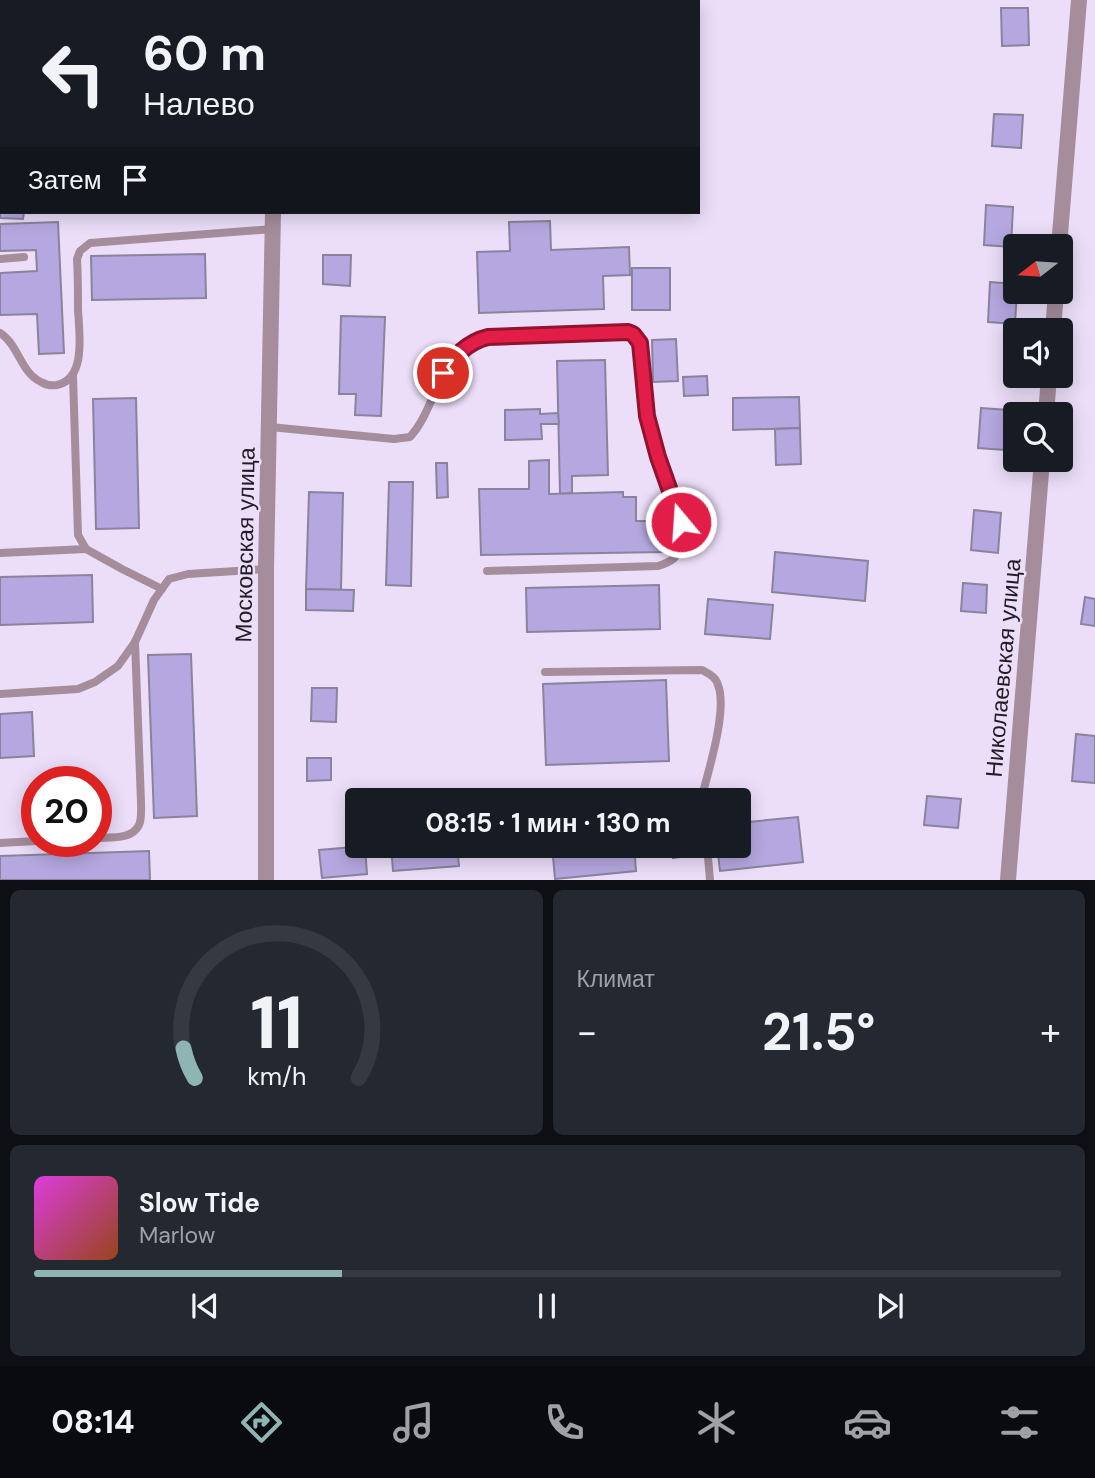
<!DOCTYPE html>
<html lang="ru">
<head>
<meta charset="utf-8">
<style>
  body { margin:0; font-family:"DM Sans",sans-serif; background:#242831; color:#f1f3f6; height:100vh; display:flex; flex-direction:column; font-size:26px; white-space:nowrap }
  * { box-sizing:border-box; margin:0 }
  p { font-size:23px; color:#9ea1a6 }
  .icon { flex:none; width:38px; height:38px; fill:none; stroke:currentColor; stroke-width:2; stroke-linecap:round; stroke-linejoin:round }
  .map { position:relative; height:880px; overflow:hidden }
  .side { display:flex; flex-direction:column; gap:10px; padding:10px; background:#0d0f14; flex:1 }
  .side>* { flex:none }
  .hud { position:absolute; left:0px; top:0px; width:700px; height:214px; box-shadow:0 4px 18px #0003; background:#171b24; color:#f1f3f6; overflow:hidden }
  .needle { width:46px; rotate:253deg }
  .controls { position:absolute; left:1003px; top:234px; display:grid; gap:14px }
  .controls a { display:grid; place-items:center; width:70px; height:70px; border-radius:7px; background:#171b24; box-shadow:0 4px 18px #0003; font-size:35px }
  .speed { position:absolute; left:21px; top:766px; display:flex; gap:14px; font-size:35px; font-weight:700; text-align:center }
  .speed>* { display:grid; place-content:center; width:91px; height:91px; border-radius:50%; background:#171b24; box-shadow:0 4px 18px #0003; line-height:1 }
  .speed .limit { border:10px solid #d22; background:#fff; color:#111 }
  .pin { position:absolute; display:grid; place-items:center; width:60px; height:60px; color:#fff; margin:-30px; border:4px solid #fff; border-radius:50%; box-shadow:0 2px 7px #0007 }
  .me { position:absolute; width:77px; margin:-38px; rotate:342deg; stroke-linejoin:round; filter:drop-shadow(0 0 5px #0008) }
  .turn { display:flex; align-items:center; gap:24px; height:147px; padding:0 28px; font-size:32px }
  .turn .icon { width:91px; height:91px; stroke-width:2.5 }
  .turn b { display:block; font-size:49px; line-height:60px }
  .then { display:flex; align-items:center; height:66px; padding:0 28px; background:#0003; gap:14px; font-size:26px }
  .big { font-size:52px; font-weight:700; line-height:1.1 }
  .side .widget { flex:1; display:flex; flex-direction:column; justify-content:center; gap:10px; min-width:0; padding:0 24px; border-radius:10px; background:#242831 }
  .side .dial { align-items:center; gap:0 }
  .dial svg { height:182px; overflow:visible; fill:none; stroke:#363941; stroke-width:7; stroke-linecap:round; text-anchor:middle }
  .dial text { fill:#f1f3f6; stroke:none }
  .song { display:flex; align-items:center; gap:21px }
  .cover { width:84px; height:84px; border-radius:10px; background:linear-gradient(135deg,hsl(300 70% 55%),hsl(20 70% 35%)) }
  .played { height:7px; border-radius:4px; background:linear-gradient(90deg,#8fb4b4 30%,#363941 30%) }
  .keys { display:flex; justify-content:space-around; direction:ltr }
  .heat { display:flex; justify-content:space-between; align-items:center; font-size:38px; direction:ltr }
  .side .tiles { flex:1; display:grid; gap:10px; grid-template-columns:1fr 1fr }
  .widget:last-child { grid-column:span 2 }
  .trip { position:absolute; left:345px; top:788px; width:406px; height:70px; border-radius:7px; background:#171b24; box-shadow:0 4px 18px #0003; font-weight:700; line-height:70px; text-align:center }
  .dock { display:flex; height:112px; justify-content:space-around; align-items:center; background:#090b0e; color:#9ea1a6 }
  .dock .icon { width:49px; height:49px }
  .dock .active { color:#8fb4b4 }
  .dock b { font-size:32px; color:#f1f3f6 }
  .map>svg:first-child { display:block }
  .building { fill:#b5a8e0; stroke:#89839e; stroke-width:2 }
  .lines { fill:none; stroke-linecap:round; stroke-linejoin:round }
  .lane { stroke:#a58d9c; stroke-width:8 }
  .street { stroke:#a58d9c; stroke-width:16 }
  .route-casing { stroke:#92132f; stroke-width:18 }
  .route { stroke:#e11d48; stroke-width:12 }
  .labels { text-anchor:middle; stroke-width:5; stroke-linejoin:round; paint-order:stroke }
  .street-label { font-size:23px; fill:#211c25; stroke:#ecdef9 }
</style>
</head>
<body>
<div class="map">
<svg width="1095" height="880" viewBox="0 0 1095 880">
  <rect width="100%" height="100%" fill="#ecdef9"/>
  <g class="building">
    <path d="M1001 8H1028L1029 45 1002 46Z"/>
    <path d="M994 114 1023 115 1021 148 992 146Z"/>
    <path d="M0 173H2V212H24L23 219 0 218Z"/>
    <path d="M986 205 1013 207 1011 247 984 245Z"/>
    <path d="M550 221 551 250 629 247 630 275 603 276 604 309 479 313 477 252 510 251 509 222Z"/>
    <path d="M58 222 64 353 39 354 37 314 0 315V273L37 271 36 250 0 251V224Z"/>
    <path d="M205 254 206 298 92 300 91 256Z"/>
    <path d="M323 255H351L350 286 323 284Z"/>
    <rect x="632" y="268" width="38" height="42"/>
    <path d="M990 282 1015 284V292H1017L1015 324 988 322Z"/>
    <path d="M341 316 385 317 381 416 355 415 356 394H339Z"/>
    <path d="M676 339 678 381 653 382 652 340Z"/>
    <path d="M605 360 608 475 572 476V493L560 494 557 361Z"/>
    <path d="M707 376 708 395 684 396 683 377Z"/>
    <path d="M799 397 800 428 733 430V398Z"/>
    <path d="M136 398 139 528 96 529 93 399Z"/>
    <path d="M981 408 1008 410 1005 450 978 448Z"/>
    <path d="M540 409V414L558 413 559 424H541L542 439 505 440V410Z"/>
    <path d="M800 428 801 464 776 465 775 429Z"/>
    <path d="M549 460V494L623 492V497H636V521H664V552L481 555 479 489H529V461Z"/>
    <path d="M436 463H447L448 497 437 498Z"/>
    <path d="M389 482H413L411 586 386 585Z"/>
    <path d="M309 492 343 493 341 590 306 589Z"/>
    <path d="M974 510 1001 513 998 553 971 550Z"/>
    <path d="M775 552 868 561 865 601 772 592Z"/>
    <path d="M92 575 93 622 0 625V577Z"/>
    <path d="M963 583 987 585 986 613 961 611Z"/>
    <path d="M659 585 660 629 527 632 526 588Z"/>
    <path d="M306 589 354 590 353 611 306 610Z"/>
    <path d="M1085 597 1095 599V626L1081 624Z"/>
    <path d="M708 599 773 605 770 639 705 634Z"/>
    <path d="M191 654 197 816 154 818 148 655Z"/>
    <path d="M666 680 669 761 546 765 543 684Z"/>
    <path d="M312 688H337L336 722 311 721Z"/>
    <path d="M32 712 34 756 0 758V714Z"/>
    <path d="M1076 734 1095 736V783L1072 781Z"/>
    <path d="M307 758H331V780L307 781Z"/>
    <path d="M927 796 961 799 958 828 924 825Z"/>
    <path d="M798 817 803 862 720 871 717 845H738V823Z"/>
    <path d="M391 845H457L459 866 393 871Z"/>
    <path d="M552 845H634L636 871 555 879Z"/>
    <path d="M672 845H698L699 854 673 858Z"/>
    <path d="M365 846 367 874 322 878 319 850Z"/>
    <path d="M149 851 150 880H0V856Z"/>
  </g>
  <g class="lines">
    <g class="lane">
      <path d="M0 153 2 150"/>
      <path d="M0 259 24 257"/>
      <path d="M0 333C19 345 20 372 41 382 46 385 51 386 57 385 87 379 79 331 78 309 78 292 78 276 77 259L80 251 90 243 273 229"/>
      <path d="M73 376 78 535 86 549 122 569 162 589"/>
      <path d="M270 427 394 439 410 437C439 405 437 349 488 337L628 332 633 334 640 343C644 381 647 418 657 454 665 481 686 513 682 542 680 557 671 562 658 566L487 571"/>
      <path d="M0 553 86 549"/>
      <path d="M545 672 702 670C709 674 716 677 718 685 728 710 708 772 701 800"/>
      <path d="M0 694 78 689 95 682 118 666 135 642 154 600 169 579 188 574 266 569"/>
      <path d="M601 800 686 794 697 796 699 800"/>
      <path d="M96 838C110 837 132 840 139 825 142 819 141 809 141 802L135 642"/>
      <path d="M0 843 37 841"/>
      <path d="M707 845 710 880"/>
    </g>
    <g class="street">
      <path d="M276 2V0"/>
      <path d="M1059 247 1079 0"/>
      <path d="M1053 331 1056 292"/>
      <path d="M1046 415 1049 376"/>
      <path d="M266 880V569L273 212"/>
      <path d="M1008 880 1042 460"/>
    </g>
  </g>
  <g class="lines">
    <defs>
      <path id="route" d="M443 373C454 357 467 342 488 337L628 332 633 334 640 343 647 416 658 457 681 522"/>
    </defs>
    <use href="#route" class="route-casing"/>
    <use href="#route" class="route"/>
  </g>
  <g class="labels">
    <g class="street-label">
      <text transform="translate(245 545) rotate(-89)" y="8">Московская улица</text>
      <text transform="translate(1003 668) rotate(-85)" y="8">Николаевская улица</text>
    </g>
  </g>
</svg>
<div class="controls">
<a><svg class="needle" viewBox="-14 -14 28 28"><path d="M0-13l5 13h-10z" fill="#e53935"/><path d="M0 13l5-13h-10z" fill="#9ea1a6"/></svg></a>
<a><svg class="icon" aria-label="sound" viewBox="0 0 24 24"><path d="M4 9h4l5-4v14l-5-4H4zM17 9q2 3 0 6"/></svg></a>
<a><svg class="icon" aria-label="search" viewBox="0 0 24 24"><circle cx="10" cy="10" r="6"/><path d="M15 15l6 6"/></svg></a>
</div>
<div class="speed"><div class="limit">20</div></div>
<div class="pin" style="left:443px;top:373px;background:#d93025"><svg class="icon" aria-label="arrive" viewBox="0 0 24 24"><path d="M6 21V4h12l-3 4 3 4H6"/></svg></div>
<svg class="me" style="left:681px;top:522px" viewBox="-20 -20 40 40"><circle r="17" fill="#e11d48" stroke="#fff" stroke-width="3"/><path d="M0-11L8 9 0 5-8 9z" fill="#fff"/></svg>
<div class="trip">08:15 · 1 мин · 130 m</div>
<div class="hud">
<div class="turn"><svg class="icon" aria-label="left" viewBox="0 0 24 24"><path d="M17 20v-9H6M10 6l-5 5 5 5"/></svg><div><b>60 m</b>Налево</div></div>
<div class="then">Затем<svg class="icon" aria-label="arrive" viewBox="0 0 24 24"><path d="M6 21V4h12l-3 4 3 4H6"/></svg></div>
</div>
</div>
<section class="side">
<div class="tiles">
<div class="widget dial"><svg viewBox="0 0 100 80">
<path d="M14 69A42 42 0 1 1 86 69"/>
<path d="M14 69A42 42 0 0 1 9 56" stroke="#8fb4b4"/>
<text x="50" y="56" font-size="32" font-weight="700">11</text>
<text x="50" y="72" font-size="11">km/h</text>
</svg></div>
<div class="widget"><p>Климат</p>
<div class="heat"><a>−</a><b class="big">21.5°</b><a>+</a></div>
</div>
<div class="widget">
<div class="song"><i class="cover"></i><div><b>Slow Tide</b><p>Marlow</p></div></div>
<div class="played"></div>
<div class="keys"><svg class="icon" aria-label="previous" viewBox="0 0 24 24"><path d="M18 5L8 12l10 7zM5 5v14"/></svg><svg class="icon" aria-label="pause" viewBox="0 0 24 24"><path d="M8 5v14M16 5v14"/></svg><svg class="icon" aria-label="next" viewBox="0 0 24 24"><path d="M6 5l10 7-10 7zM19 5v14"/></svg></div>
</div>
</div>
</section>
<nav class="dock">
<b>08:14</b>
<svg class="icon active" aria-label="directions" viewBox="0 0 24 24"><path d="M12 3l9 9-9 9-9-9zM9 14v-3h6M13 9l2 2-2 2"/></svg>
<svg class="icon" aria-label="music" viewBox="0 0 24 24"><path d="M9 18V5l10-2v13"/><circle cx="6" cy="18" r="3"/><circle cx="16" cy="16" r="3"/></svg>
<svg class="icon" aria-label="phone" viewBox="0 0 24 24"><path d="M5 4h4l2 5-3 2q2 4 5 5l2-3 5 2v4C11 20 4 13 5 4z"/></svg>
<svg class="icon" aria-label="climate" viewBox="0 0 24 24"><path d="M12 3v18M4 7l16 10M4 17L20 7"/></svg>
<svg class="icon" aria-label="car" viewBox="0 0 24 24"><path d="M5 17H2v-5l4-1 3-4h7l3 4 3 1v5h-3M9 17h6M6 11h13"/><circle cx="7" cy="17" r="2"/><circle cx="17" cy="17" r="2"/></svg>
<svg class="icon" aria-label="filters" viewBox="0 0 24 24"><path d="M4 7h16M4 17h16"/><circle cx="9" cy="7" r="2"/><circle cx="15" cy="17" r="2"/></svg>
</nav>
</body>
</html>
